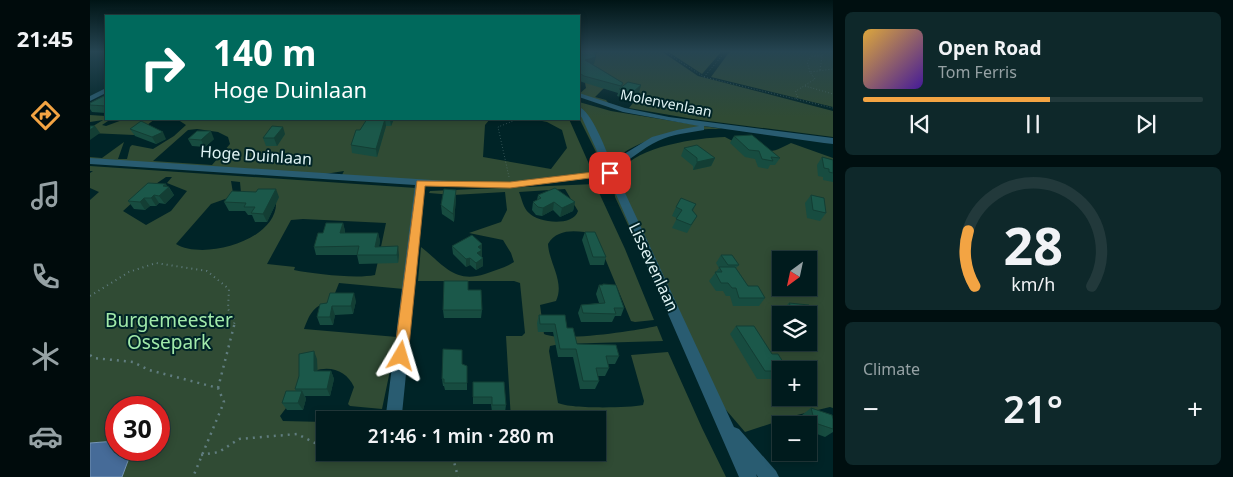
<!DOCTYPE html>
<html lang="en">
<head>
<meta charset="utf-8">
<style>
  body { margin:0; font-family:"Noto Sans",sans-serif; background:#0e282a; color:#f1f3f6; height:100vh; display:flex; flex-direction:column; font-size:19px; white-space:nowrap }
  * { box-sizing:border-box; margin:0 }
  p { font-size:16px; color:#95a1a4 }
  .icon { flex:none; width:28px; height:28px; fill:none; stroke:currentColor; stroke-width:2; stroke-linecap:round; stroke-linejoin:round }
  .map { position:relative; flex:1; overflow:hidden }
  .details { display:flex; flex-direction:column; gap:12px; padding:12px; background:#000f10; width:400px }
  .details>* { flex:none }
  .guide { position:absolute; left:15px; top:15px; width:475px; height:105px; border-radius:0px; box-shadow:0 2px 8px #0003,0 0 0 1px #22393b; background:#00695c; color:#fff; overflow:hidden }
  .needle { width:32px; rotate:213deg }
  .controls { position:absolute; left:682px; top:251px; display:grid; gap:10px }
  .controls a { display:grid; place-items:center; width:45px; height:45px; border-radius:0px; background:#001b1d; box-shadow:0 2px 8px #0003,0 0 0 1px #22393b; font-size:25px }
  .speed { position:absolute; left:15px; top:396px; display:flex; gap:10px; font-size:25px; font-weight:700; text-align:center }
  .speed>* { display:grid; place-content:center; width:65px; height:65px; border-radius:50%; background:#001b1d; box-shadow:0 2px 8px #0003,0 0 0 1px #22393b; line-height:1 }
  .speed .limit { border:8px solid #d22; background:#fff; color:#111 }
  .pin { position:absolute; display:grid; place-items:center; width:42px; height:42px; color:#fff; margin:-21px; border-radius:10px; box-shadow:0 2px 8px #0006 }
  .me { position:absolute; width:55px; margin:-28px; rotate:7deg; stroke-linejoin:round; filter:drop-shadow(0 0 4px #0008) }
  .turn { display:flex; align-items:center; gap:18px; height:105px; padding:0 25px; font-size:22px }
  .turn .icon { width:65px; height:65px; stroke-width:2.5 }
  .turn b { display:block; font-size:35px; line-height:42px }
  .big { font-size:38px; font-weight:600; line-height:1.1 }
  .details .card { flex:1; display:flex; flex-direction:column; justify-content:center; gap:8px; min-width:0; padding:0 18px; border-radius:8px; background:#0e282a }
  .details .dial { align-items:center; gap:0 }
  .dial svg { height:130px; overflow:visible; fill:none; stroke:#22393b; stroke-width:7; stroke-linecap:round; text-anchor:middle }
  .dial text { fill:#f1f3f6; stroke:none }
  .song { display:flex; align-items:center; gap:15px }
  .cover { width:60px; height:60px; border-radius:8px; background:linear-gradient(135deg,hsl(40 70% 55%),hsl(260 70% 35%)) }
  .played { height:5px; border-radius:2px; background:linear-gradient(90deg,#f3a443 55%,#22393b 55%) }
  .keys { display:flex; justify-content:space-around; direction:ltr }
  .heat { display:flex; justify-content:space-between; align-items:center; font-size:28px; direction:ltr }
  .trip { position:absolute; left:226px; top:411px; width:290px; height:50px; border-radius:0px; background:#001b1d; box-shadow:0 2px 8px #0003,0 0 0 1px #22393b; font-weight:600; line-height:50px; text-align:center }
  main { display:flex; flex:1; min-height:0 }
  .tabs { display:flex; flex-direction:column; width:90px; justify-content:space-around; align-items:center; background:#000b0c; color:#95a1a4 }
  .tabs .icon { width:35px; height:35px }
  .tabs .current { color:#f3a443 }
  .tabs b { font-size:22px; color:#f1f3f6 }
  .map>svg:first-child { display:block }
  .green { fill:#304b34; fill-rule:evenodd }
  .water { fill:#466b98; stroke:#7494b4 }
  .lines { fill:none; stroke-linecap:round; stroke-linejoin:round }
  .path-far2 { stroke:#607d7f; stroke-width:1; stroke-dasharray:0.5 2.5; stroke-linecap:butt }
  .path-far1 { stroke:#607d7f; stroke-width:2; stroke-dasharray:1 4; stroke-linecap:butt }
  .path { stroke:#607d7f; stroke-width:2.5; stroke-dasharray:2 5; stroke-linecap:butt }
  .minor { fill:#295c71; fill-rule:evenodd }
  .wall { fill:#174c40 }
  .shaded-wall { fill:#133e34 }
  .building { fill:#1b584a; stroke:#133e34 }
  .route { fill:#f3a443; stroke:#9e6b2c }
  .labels { text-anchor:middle; stroke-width:4; stroke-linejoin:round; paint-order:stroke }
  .far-street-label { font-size:14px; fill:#dff3f4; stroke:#002427 }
  .street-label { font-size:16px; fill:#dff3f4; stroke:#002427 }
  .near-park-label { font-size:19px; fill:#a1eaaa; stroke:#002427 }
</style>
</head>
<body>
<main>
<nav class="tabs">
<b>21:45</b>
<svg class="icon current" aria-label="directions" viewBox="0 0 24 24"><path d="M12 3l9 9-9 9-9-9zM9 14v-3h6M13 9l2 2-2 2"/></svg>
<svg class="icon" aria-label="music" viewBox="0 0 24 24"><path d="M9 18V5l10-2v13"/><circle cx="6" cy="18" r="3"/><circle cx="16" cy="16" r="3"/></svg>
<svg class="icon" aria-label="phone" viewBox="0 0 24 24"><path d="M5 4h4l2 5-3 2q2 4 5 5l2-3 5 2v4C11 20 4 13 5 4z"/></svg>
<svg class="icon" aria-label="climate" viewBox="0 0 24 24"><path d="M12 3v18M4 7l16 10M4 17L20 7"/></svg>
<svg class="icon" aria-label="car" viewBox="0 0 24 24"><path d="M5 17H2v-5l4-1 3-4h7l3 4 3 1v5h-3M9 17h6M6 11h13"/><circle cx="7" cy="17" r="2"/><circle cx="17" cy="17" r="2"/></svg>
</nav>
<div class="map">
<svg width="743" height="477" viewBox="0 0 743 477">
  <rect width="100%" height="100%" fill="#002427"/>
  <g class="green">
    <path d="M512 51H571L608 76 743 111V137L603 119 539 108 551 93 518 84 505 97 516 100 519 104 489 94 496 88 495 83H507L489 64 495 57Z"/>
    <path d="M577 51H632L612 74Z"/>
    <path d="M640 51H743V107L621 77Z"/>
    <path d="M489 102 521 111 632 129C590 128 545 138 514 168L489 118Z"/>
    <path d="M0 115 16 116V119H21L12 125 16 126 35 119H65L44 135 0 133V128L13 120 0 122Z"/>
    <path d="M87 119H400L395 125 393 157 461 169 477 148 472 130 457 122 442 119H479L503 173C423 192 334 180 252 175L254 171 235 174 0 159V157L12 158 34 142 28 159H37L40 147 42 145 63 149 84 136 96 125ZM107 129 128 132 138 137 140 144 122 165 63 161 98 130Z"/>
    <path d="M635 137C647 144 664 150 678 151 686 152 694 146 701 143L743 158V408L740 407 707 415 655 432 618 389 572 298 525 197C524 188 524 179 530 171 548 146 607 138 635 137ZM691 260H719V288H691ZM691 315H719V342H691ZM691 370H719V398H691Z"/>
    <path d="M0 166 326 188 314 289 249 283 243 298 238 303C223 305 219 316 214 329L307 337 292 409 260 406 258 404 264 387C257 371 241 365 224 371L190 416 193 421 235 422V452H508V420H421L416 336H432L435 333 430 283 424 281H328L331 247C353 264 364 284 395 274 405 270 415 268 424 262L421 253 413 240 379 233 411 222 417 210 415 192 363 195 339 193 340 191 505 184 535 249 564 320 545 322 541 321 505 234C489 231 468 227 458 244 459 263 475 282 466 301L450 305 454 334C472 342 544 331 567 326L573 341 470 344 460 346 459 351 468 403C481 409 538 408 553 405L554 401 541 355 578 352 612 428 636 477H0V200L9 192 0 188V173L3 171H0ZM76 177H82L77 183 97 191 81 211 56 225 33 211 54 192ZM141 181 150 182 151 193 186 201C189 240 114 261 86 244L121 204 138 198 143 193ZM475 189 488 211C483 227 448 223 439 213 433 208 432 199 429 192ZM213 219 296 223 285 275C266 279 224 274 204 270L205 267 177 264 201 220ZM26 408H69V450H26Z"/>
  </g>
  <path class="water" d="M26 441V450H42L32 477H0V443Z"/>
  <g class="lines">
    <g class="path-far2">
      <path d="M574 51 614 77 743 108"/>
      <path d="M730 70 733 51"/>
      <path d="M720 72 717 62 722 56H733"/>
      <path d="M614 77 636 51"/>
      <path d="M715 86 743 94"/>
      <path d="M706 99 708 96 705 93 706 91 725 79 720 72 743 69"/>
      <path d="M419 177 408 127 428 119"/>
    </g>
    <path class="path-far1" d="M0 296 39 272 66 263 117 271 139 289 138 309 145 321 144 324"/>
    <g class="path">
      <path d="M0 355 4 358 43 362 59 370 128 388 134 402 103 477"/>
      <path d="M128 388 145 322"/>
      <path d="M357 452 363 458 368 477"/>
      <path d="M111 455 129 452 149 439 207 434 235 448"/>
    </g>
    <g class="minor">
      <path d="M16 88V93L0 101V96Z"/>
      <path d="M489 93 535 108 579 117 743 138V144L734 143 614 126V130C598 133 582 134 568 141 552 148 540 162 523 167L644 427 649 429 686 471 689 477H668L666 474 667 477H649L518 176 420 188 335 185 312 414 310 420H299L296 414 325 185 0 164V158L373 182H420L516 171 492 118 489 113V107C502 112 515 148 521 162L562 137 587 130 609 126 533 112 489 97Z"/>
    </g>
  </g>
  <g class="wall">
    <path d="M489 51 504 64H502L533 83 532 87 551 85 549 92 540 100 527 96 528 93 492 82 489 80Z"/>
    <path d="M16 95V113L2 112 0 109V103Z"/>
    <path d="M277 119H304L301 126H296L287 157 262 153 261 145Z"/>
    <path d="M40 129 76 139 66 144 45 136Z"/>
    <path d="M195 134 187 146H176L173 138Z"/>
    <path d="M644 136 690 158 685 165H680L678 169 668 167 665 159 655 157 640 143Z"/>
    <path d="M98 139H124L115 147 102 146Z"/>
    <path d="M594 148 625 158 621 166 603 170V166L591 156Z"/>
    <path d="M732 157 743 160V182L733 180V177L728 176 727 165Z"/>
    <path d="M79 187 84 195 75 204 69 203 66 206H60L55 210 44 209 38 201Z"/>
    <path d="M448 195 485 202 483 211 470 217 463 210 452 216 446 215 442 210 443 202 447 200Z"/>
    <path d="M721 195 736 213 730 221 717 218 715 203Z"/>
    <path d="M189 197 177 222H165L162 215H158L155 211H139L134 202Z"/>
    <path d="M366 198 364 222 352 214 351 205Z"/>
    <path d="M606 204 603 211 607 216 597 233 582 228 587 218 582 216 586 207Z"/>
    <path d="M253 223 255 231V233H288L290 241 289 247 309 255 308 263 269 264 267 255H226L224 247 233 233Z"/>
    <path d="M495 232 516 257 514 265H500L492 240Z"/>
    <path d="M392 244V257L393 266 386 270 380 265 376 267 363 254 362 246Z"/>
    <path d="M631 255 649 265 646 268 658 286 675 298 669 306H643L640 296H636L633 291H626L619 281 629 268 626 263Z"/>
    <path d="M513 284 534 308 531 316H525L522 322H491L488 313 491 305 509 303 506 294 509 285H512Z"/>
    <path d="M378 290 392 310 391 318H354L353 310Z"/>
    <path d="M266 301 263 314 245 315 243 325H230L227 317 237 303Z"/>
    <path d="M699 303 726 319 719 326V315H693L691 311Z"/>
    <path d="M449 315 477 328 487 344 529 356 525 364H518L519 368 515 376H507L509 381 505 389H490L483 357H468L463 332H448L447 323Z"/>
    <path d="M646 326 691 370V378L690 379H667L640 334Z"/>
    <path d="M227 359V371H241L244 379 240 396H215L216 399 213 410H197L192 403 206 391 205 389Z"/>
    <path d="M372 364 377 366V390H355L354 386H353L352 379Z"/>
    <path d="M383 382 416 405 415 412H402L401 404H383Z"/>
    <path d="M721 408 743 419V432L735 437 719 431V425H714L712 415Z"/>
  </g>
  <g class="shaded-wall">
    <path d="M506 57 504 64 494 66 495 60Z"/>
    <path d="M551 85 549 92 540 100 542 93Z"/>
    <path d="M295 119 296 126 287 157 286 149Z"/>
    <path d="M300 119H304L301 126Z"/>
    <path d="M5 126 10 133 0 140V130Z"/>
    <path d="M193 127 195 134 187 146 184 138Z"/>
    <path d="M121 131 124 139 115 147 111 140Z"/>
    <path d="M73 132 76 139 66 144 62 137Z"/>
    <path d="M625 158 621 166 603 170 607 162Z"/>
    <path d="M76 184 84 195 75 204 69 196 73 186Z"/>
    <path d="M186 189 189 197 177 222 173 214Z"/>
    <path d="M366 190V198L364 222 363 214Z"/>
    <path d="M64 195 69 203 66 206 61 198Z"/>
    <path d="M54 198 60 206 55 210 50 202Z"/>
    <path d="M464 202 463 210 452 216 453 208Z"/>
    <path d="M485 202 483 211 470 217 472 208Z"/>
    <path d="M253 223 255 231 252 242 250 233Z"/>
    <path d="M288 233 290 241 287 255 285 247Z"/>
    <path d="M392 244V258L387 261 388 247Z"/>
    <path d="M308 246 309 255 308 263 307 255Z"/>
    <path d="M380 258V265L376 267V259Z"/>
    <path d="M393 258V266L386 270V263Z"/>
    <path d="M264 293 266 301 263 314 261 306Z"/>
    <path d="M242 306 245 315 243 325 240 317Z"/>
    <path d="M224 351 227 359 228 379 224 371Z"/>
    <path d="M241 371 244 379 240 396 237 389Z"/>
    <path d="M212 391 216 399 213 410 208 403Z"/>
  </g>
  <g class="building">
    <path d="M489 51 490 53 494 51H504L506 57 495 60 533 83 531 86 494 76 489 73V67H490L489 66 490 65 489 64Z"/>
    <path d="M538 82 551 85 542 93 529 89Z"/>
    <path d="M16 95V106L0 105V103Z"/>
    <path d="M277 119H300H295L286 149 261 145 266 130H270Z"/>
    <path d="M51 121 73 132 62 137 40 129Z"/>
    <path d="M0 126H5L0 130Z"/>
    <path d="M182 126 193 127 184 138H173Z"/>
    <path d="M107 131H121L111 140 98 139Z"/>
    <path d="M662 135 690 158 681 157 683 161 672 159 669 151 659 150 644 136Z"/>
    <path d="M607 145 625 158 607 162V158L594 148Z"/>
    <path d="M732 157 743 160V173L739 172V169L734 168Z"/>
    <path d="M58 183 76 184 73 186 79 187 69 196 64 195 61 198H54L50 202 38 201Z"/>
    <path d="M465 188 485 202 472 208 464 202 453 208 448 207 443 202 451 198 448 195Z"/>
    <path d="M168 189H186L173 214 161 213 165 207H154L156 203 134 202 142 191 166 192Z"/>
    <path d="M354 189 366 190 363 214 351 205Z"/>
    <path d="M721 195 734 198 736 213 723 210Z"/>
    <path d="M591 198 606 204 602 210 607 216 601 225 586 219 592 210 586 207Z"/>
    <path d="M236 223H253L250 233H288L285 247 308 246 307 255H267L269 246 224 247 228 233H233Z"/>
    <path d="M495 232H505L516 257H503Z"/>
    <path d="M382 235 392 244 388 247 392 250 387 253 393 258 386 263 380 258 376 259 362 246Z"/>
    <path d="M631 255H642L649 265H638Z"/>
    <path d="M629 267H645L658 286H668L675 298H649L646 288H642L638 283H631L625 272H632Z"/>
    <path d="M354 281H378V290H391L392 310H353Z"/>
    <path d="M513 284 526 285 534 308H524L526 314 493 313 491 305 515 303 509 285H513Z"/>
    <path d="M240 293H264L261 306H242L240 317H227L230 304 237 303Z"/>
    <path d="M699 303 719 305 726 319 719 318V315H705Z"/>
    <path d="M449 315H475L477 328H483L487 344 526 345 529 356H516L519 368H506L509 381H493L486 349H470L465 324H450Z"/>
    <path d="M646 326H664L682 354H688L698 370H691V371H675Z"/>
    <path d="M353 349 372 350V364L377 366V383H354V379H352Z"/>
    <path d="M224 351V371H241L237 389H205L209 376V354Z"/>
    <path d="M383 382H414L416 405H402V397H383Z"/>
    <path d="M196 391H212L208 403H192Z"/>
    <path d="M721 408 742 415 743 419V429L725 423Z"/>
  </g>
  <linearGradient id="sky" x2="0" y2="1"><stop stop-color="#001415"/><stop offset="0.44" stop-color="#264552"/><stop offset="1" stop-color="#264552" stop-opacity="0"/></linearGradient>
  <rect width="743" height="117" fill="url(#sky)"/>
  <path class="route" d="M520 170 525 173 524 175 420 188 335 186 318 356 316 361 311 363 306 361 304 356 327 181 420 182Z"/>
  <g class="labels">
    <g class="far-street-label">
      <text transform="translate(576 103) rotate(11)" y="5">Molenvenlaan</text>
    </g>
    <g class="street-label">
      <text transform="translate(166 155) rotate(4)" y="6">Hoge Duinlaan</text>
      <text transform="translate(564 267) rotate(65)" y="6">Lissevenlaan</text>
    </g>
    <g class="near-park-label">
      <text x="79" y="327">Burgemeester<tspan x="79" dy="22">Ossepark</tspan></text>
    </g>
  </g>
</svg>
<div class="controls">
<a><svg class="needle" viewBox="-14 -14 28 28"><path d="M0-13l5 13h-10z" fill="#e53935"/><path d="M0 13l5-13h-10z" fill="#95a1a4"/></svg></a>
<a><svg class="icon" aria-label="layers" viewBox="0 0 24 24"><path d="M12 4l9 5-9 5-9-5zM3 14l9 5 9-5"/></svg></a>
<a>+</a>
<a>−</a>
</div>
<div class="speed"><div class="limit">30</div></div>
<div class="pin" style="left:520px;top:173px;background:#d93025"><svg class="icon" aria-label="arrive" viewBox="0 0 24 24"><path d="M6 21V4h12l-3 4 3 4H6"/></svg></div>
<svg class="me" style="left:311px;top:356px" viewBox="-20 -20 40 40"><path d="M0-17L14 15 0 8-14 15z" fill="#f3a443" stroke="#fff" stroke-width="4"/></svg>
<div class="trip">21:46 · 1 min · 280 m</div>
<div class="guide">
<div class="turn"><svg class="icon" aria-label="right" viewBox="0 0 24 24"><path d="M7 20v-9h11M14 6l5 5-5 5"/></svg><div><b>140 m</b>Hoge Duinlaan</div></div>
</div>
</div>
<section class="details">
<div class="card">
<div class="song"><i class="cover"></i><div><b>Open Road</b><p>Tom Ferris</p></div></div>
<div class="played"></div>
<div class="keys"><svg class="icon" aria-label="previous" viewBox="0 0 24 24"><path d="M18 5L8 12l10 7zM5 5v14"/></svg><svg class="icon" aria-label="pause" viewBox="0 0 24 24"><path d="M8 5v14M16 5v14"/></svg><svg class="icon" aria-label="next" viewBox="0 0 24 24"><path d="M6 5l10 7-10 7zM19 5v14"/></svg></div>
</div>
<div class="card dial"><svg viewBox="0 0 100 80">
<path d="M14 69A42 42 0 1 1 86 69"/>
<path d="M14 69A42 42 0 0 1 10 35" stroke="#f3a443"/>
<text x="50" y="56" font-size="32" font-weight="700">28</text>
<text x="50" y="72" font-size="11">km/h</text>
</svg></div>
<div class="card"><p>Climate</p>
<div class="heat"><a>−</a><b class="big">21°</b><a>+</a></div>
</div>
</section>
</main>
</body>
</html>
